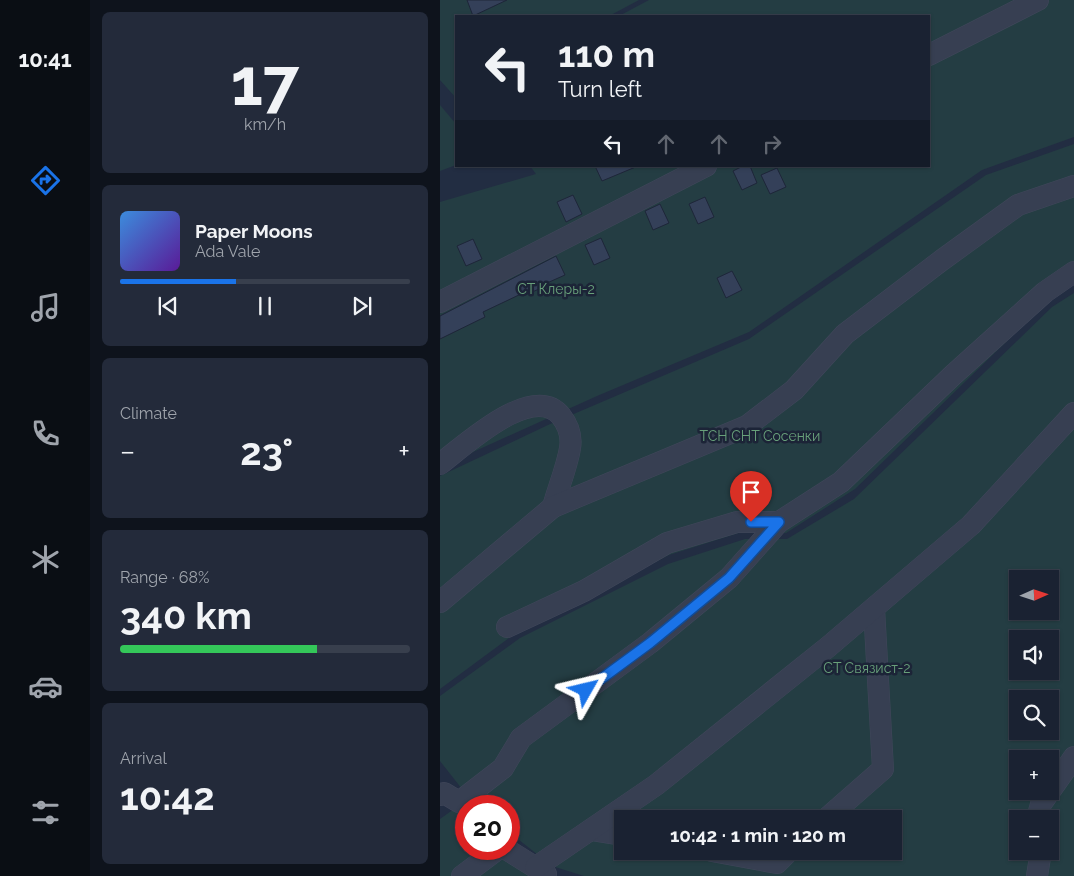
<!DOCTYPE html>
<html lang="en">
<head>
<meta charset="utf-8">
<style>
  body { margin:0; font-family:Raleway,sans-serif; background:#232a3a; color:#f1f3f6; height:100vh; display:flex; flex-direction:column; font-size:19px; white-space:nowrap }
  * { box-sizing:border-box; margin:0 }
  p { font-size:16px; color:#9fa4ac }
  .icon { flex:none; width:28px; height:28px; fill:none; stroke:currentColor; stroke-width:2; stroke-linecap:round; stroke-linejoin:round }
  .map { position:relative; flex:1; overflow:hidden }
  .details { display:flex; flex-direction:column; gap:12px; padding:12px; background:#0e131c; width:350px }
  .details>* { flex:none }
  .top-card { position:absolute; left:15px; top:15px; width:475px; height:152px; border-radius:0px; box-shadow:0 1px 4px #0004,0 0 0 1px #383f4d; background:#1a2232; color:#f1f3f6; overflow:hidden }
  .needle { width:32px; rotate:87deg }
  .controls { position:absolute; left:569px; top:570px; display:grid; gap:10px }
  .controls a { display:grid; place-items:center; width:50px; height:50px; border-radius:0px; background:#1a2232; box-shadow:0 1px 4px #0004,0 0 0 1px #383f4d; font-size:25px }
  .speed { position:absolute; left:15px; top:795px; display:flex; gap:10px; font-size:25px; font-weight:700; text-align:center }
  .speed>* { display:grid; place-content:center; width:65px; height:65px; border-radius:50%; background:#1a2232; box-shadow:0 1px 4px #0004,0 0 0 1px #383f4d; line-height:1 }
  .speed .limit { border:8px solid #d22; background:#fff; color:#111 }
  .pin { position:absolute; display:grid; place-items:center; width:42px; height:42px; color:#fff; margin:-51px -21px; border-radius:50% 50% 50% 0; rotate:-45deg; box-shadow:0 0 5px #0007 }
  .pin .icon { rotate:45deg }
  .me { position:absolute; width:55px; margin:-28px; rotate:53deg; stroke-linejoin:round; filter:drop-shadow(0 0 4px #0008) }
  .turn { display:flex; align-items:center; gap:18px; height:105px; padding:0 20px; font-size:22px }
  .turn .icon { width:65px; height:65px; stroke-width:2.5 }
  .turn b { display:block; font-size:35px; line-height:42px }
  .lanes { display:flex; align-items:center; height:48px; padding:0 20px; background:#0003; justify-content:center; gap:25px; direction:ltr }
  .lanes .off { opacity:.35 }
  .big { font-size:38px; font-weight:700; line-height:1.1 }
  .details .tile { flex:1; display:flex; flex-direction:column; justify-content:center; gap:8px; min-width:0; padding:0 18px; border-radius:8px; background:#232a3a }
  .details .dial { align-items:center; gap:0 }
  .dial b { font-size:65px; line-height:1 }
  .song { display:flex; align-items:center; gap:15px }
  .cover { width:60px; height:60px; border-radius:8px; background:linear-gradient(135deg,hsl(210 70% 55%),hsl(270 70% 35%)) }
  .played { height:5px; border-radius:2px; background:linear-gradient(90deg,#1a73e8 40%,#383f4d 40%) }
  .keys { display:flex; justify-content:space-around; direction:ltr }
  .heat { display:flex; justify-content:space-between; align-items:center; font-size:28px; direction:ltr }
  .charge { height:8px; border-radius:4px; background:linear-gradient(90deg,#34c759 68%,#383f4d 0) }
  .trip { position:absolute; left:174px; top:810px; width:288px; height:50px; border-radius:0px; background:#1a2232; box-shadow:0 1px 4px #0004,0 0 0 1px #383f4d; font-weight:700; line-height:50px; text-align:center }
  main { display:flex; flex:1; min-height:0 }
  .menu { display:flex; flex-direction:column; width:90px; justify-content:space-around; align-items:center; background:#0a0e14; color:#9fa4ac }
  .menu .icon { width:35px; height:35px }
  .menu .active { color:#1a73e8 }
  .menu b { font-size:22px; color:#f1f3f6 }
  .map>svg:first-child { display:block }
  .green { fill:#243d43; fill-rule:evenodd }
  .building { fill:#344059; stroke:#1e2639 }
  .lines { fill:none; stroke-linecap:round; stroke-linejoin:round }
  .minor-casing { stroke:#41485b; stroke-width:22 }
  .minor { stroke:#373f52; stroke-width:21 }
  .route-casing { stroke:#114b97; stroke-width:12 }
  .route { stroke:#1a73e8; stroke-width:9 }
  .labels { text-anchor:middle; stroke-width:5; stroke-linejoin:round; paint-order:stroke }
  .park-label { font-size:14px; fill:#68a07a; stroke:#1c2437 }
</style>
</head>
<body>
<main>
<nav class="menu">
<b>10:41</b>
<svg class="icon active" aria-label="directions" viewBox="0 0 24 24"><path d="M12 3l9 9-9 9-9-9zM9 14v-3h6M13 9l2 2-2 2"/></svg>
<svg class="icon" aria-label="music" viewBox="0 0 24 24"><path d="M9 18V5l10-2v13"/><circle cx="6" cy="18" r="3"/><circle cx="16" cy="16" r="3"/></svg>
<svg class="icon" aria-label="phone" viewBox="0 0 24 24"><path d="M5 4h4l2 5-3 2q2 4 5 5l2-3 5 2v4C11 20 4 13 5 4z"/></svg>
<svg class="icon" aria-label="climate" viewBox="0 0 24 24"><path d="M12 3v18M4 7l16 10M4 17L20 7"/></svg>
<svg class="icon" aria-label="car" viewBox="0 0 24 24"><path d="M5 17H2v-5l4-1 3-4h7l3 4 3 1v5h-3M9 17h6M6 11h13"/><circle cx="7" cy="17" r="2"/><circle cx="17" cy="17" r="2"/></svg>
<svg class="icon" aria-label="filters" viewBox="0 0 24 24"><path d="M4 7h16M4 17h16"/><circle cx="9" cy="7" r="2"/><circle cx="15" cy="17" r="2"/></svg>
</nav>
<section class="details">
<div class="tile dial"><b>17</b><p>km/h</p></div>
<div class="tile">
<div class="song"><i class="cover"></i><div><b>Paper Moons</b><p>Ada Vale</p></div></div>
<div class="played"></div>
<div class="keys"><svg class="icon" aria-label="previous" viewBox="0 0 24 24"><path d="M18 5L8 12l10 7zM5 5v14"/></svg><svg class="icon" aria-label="pause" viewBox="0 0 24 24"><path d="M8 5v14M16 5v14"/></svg><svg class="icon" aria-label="next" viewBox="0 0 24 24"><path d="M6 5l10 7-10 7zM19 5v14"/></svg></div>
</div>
<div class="tile"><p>Climate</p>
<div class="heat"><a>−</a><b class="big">23°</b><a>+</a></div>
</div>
<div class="tile"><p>Range · 68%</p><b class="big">340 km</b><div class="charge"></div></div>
<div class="tile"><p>Arrival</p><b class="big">10:42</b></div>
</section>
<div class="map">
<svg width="634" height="876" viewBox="0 0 634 876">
  <rect width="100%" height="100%" fill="#222d42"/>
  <g class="green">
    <path d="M0 0H199L169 16H16V98L0 80Z"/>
    <path d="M209 0H634V137L542 170 309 332 157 396 0 467V202L96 174 90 166H489V16H179Z"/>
    <path d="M0 105 16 124V165L0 171Z"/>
    <path d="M634 144V285L606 303 415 489 346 533 305 531 229 555 73 635 0 689V476L108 425 309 339 546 175Z"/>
    <path d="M634 293V876H144L112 866 69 832V806H36L33 803 0 761V696L80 638 228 564 305 539H347L414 499 612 307ZM578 579H610V611H578ZM578 639H610V671H578ZM578 699H610V731H578ZM578 759H610V791H578ZM182 819H452V851H182ZM578 819H610V851H578Z"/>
    <path d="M14 809 26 820V849H56L95 876H0V819Z"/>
  </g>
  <g class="building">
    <path d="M27 0H67L33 16Z"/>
    <path d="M155 166H198L162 181Z"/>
    <path d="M303 166H310L317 183 302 190 293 171Z"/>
    <path d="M337 168 346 187 330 194 321 175Z"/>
    <path d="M133 195 142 214 126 222 117 202Z"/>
    <path d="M265 197 274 217 258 224 249 204Z"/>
    <path d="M220 204 229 223 213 230 205 211Z"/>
    <path d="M161 238 170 258 154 265 145 245Z"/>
    <path d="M33 239 42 259 26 266 17 246Z"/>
    <path d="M116 256 125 275 98 287 99 289 83 296 81 294 43 312 45 317 0 339V316Z"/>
    <path d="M292 271 302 290 286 298 277 278Z"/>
  </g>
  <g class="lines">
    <defs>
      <g id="minor">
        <path d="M489 55 598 0"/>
        <path d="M0 302 266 166"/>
        <path d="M0 464C24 446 93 381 121 416 128 425 132 436 130 448 127 467 118 488 113 507"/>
        <path d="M0 602 113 507 307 426 354 390 405 334 502 260 578 205 634 186"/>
        <path d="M67 627 144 591 227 543 297 522H339"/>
        <path d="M0 795 4 793 19 802 63 768 81 738 210 643 289 578 339 522 401 482 513 375 605 292 634 272"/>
        <path d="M386 819 443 769 434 608"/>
        <path d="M597 819 601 804 634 757"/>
        <path d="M151 830 182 835"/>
        <path d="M66 849 106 874"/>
        <path d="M272 851 337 863 349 851"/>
        <path d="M96 867 216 785 388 647 531 525 634 413"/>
        <path d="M22 876 58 849"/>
        <path d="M597 876 601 851"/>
      </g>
    </defs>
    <use href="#minor" class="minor-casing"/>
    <use href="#minor" class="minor"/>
  </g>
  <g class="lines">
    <defs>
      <path id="route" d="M146 690 210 643 289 578 339 522H311"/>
    </defs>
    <use href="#route" class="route-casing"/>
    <use href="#route" class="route"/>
  </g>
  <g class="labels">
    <g class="park-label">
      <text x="116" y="294">СТ Клеры-2</text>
      <text x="320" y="441">ТСН СНТ Сосенки</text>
      <text x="427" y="673">СТ Связист-2</text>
    </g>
  </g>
</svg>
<div class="controls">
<a><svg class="needle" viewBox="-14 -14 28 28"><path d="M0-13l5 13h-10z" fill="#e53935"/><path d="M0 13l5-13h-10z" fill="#9fa4ac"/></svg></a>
<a><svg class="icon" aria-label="sound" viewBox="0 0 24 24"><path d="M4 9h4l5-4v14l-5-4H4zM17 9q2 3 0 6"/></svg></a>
<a><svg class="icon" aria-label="search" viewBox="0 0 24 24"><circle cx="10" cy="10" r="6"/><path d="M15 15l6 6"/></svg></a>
<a>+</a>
<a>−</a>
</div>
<div class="speed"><div class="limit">20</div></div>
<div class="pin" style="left:311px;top:522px;background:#d93025"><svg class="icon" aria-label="arrive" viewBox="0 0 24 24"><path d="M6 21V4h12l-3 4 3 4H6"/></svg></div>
<svg class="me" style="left:146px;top:690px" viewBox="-20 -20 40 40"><path d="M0-17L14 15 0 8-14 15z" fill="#1a73e8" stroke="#fff" stroke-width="4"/></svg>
<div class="trip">10:42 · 1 min · 120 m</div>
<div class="top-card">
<div class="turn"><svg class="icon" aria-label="left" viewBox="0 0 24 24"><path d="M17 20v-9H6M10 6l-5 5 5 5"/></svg><div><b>110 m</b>Turn left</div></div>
<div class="lanes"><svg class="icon" aria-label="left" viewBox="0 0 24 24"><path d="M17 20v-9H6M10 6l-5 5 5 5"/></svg><svg class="icon off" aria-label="ahead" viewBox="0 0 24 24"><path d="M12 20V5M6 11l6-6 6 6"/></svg><svg class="icon off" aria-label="ahead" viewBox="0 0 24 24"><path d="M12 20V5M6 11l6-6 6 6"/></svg><svg class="icon off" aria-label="right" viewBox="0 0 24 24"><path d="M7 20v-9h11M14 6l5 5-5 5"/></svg></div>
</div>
</div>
</main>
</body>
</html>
